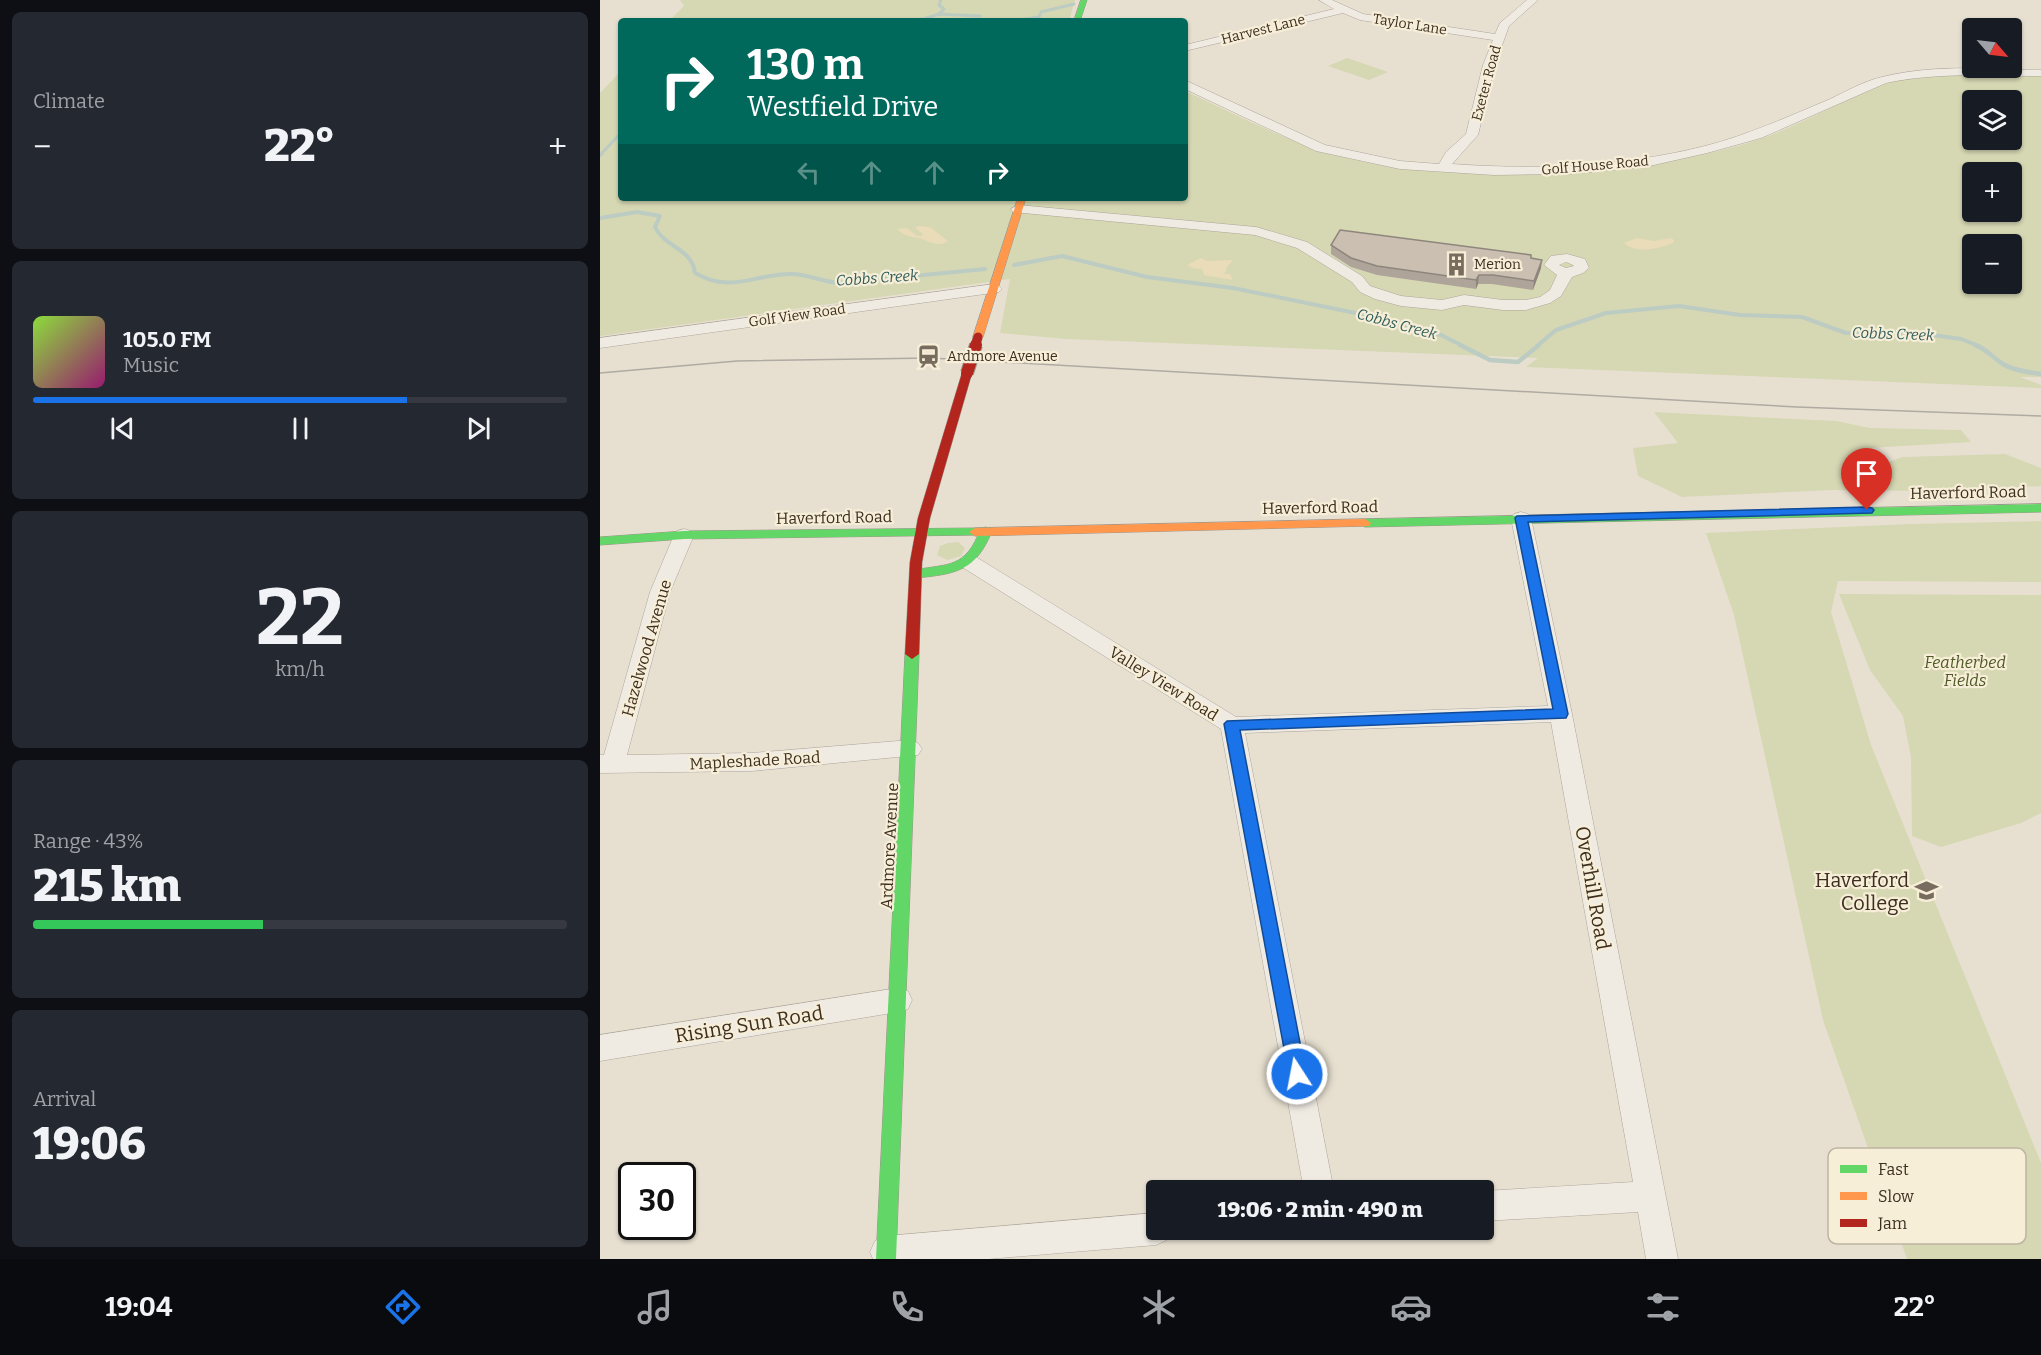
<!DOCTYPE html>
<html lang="en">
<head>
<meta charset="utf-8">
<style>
  body { margin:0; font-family:Bitter,serif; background:#242831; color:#f1f3f6; height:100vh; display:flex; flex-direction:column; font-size:22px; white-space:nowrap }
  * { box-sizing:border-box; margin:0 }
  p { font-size:20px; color:#9ea1a6 }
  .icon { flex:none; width:33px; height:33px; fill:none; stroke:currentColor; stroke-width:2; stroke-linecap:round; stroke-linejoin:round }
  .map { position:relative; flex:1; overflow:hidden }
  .panel { display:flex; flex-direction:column; gap:12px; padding:12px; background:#0d0f14; width:600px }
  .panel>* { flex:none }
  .banner { position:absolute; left:18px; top:18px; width:570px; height:183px; border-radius:6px; box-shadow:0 2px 4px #0004; background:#00695c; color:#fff; overflow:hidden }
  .needle { width:39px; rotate:118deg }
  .buttons { position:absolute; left:1362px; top:18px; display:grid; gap:12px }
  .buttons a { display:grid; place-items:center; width:60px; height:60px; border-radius:6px; background:#171b24; box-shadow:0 2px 4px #0004; font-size:30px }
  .speed { position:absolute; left:18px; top:1162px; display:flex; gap:12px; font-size:30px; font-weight:700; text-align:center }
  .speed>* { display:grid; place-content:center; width:78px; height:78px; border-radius:50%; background:#171b24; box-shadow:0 2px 4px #0004; line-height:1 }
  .speed .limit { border:3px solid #111; border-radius:9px; background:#fff; color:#111 }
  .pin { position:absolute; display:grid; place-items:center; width:51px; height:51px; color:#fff; margin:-62px -26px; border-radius:50% 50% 50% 0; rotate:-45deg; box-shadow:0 0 6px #0007 }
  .pin .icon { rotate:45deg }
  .me { position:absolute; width:66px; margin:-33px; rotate:349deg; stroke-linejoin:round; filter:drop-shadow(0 0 4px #0008) }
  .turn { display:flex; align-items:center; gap:21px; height:126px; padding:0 30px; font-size:27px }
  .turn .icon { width:78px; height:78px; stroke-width:2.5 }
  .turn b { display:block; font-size:42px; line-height:51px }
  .lanes { display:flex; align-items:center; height:57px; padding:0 30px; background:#0003; justify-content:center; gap:30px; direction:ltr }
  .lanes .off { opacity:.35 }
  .big { font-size:45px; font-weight:800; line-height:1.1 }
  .panel .tile { flex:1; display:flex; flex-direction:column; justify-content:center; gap:9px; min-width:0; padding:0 21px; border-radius:9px; background:#242831 }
  .panel .dial { align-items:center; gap:0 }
  .dial b { font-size:78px; line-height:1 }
  .song { display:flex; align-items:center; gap:18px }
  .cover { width:72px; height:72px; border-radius:9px; background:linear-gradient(135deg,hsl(90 70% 55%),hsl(320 70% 35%)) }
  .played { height:6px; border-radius:3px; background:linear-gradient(90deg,#1a73e8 70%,#363941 70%) }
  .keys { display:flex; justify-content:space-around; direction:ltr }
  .heat { display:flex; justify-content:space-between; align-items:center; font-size:33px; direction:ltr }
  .charge { height:9px; border-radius:4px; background:linear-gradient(90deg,#34c759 43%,#363941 0) }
  .trip { position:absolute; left:546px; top:1180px; width:348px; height:60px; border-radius:6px; background:#171b24; box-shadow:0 2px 4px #0004; font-weight:800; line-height:60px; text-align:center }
  .dock { display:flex; height:96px; justify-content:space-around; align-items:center; background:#090b0e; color:#9ea1a6 }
  .dock .icon { width:42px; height:42px }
  .dock .on { color:#1a73e8 }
  .dock b { font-size:27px; color:#f1f3f6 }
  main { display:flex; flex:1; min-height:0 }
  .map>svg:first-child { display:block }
  .green { fill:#d6d7b3; fill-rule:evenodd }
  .sand { fill:#eadcb9 }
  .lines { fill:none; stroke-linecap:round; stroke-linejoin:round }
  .stream-far2 { stroke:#bcccc2; stroke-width:3 }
  .stream-far1 { stroke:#bcccc2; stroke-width:4 }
  .stream { stroke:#bcccc2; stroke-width:4.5 }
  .street-casing { stroke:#ada599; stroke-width:1 }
  .fast-casing { stroke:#9c958a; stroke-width:1 }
  .slow-casing { stroke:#9c958a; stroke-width:1 }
  .jam-casing { stroke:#9c958a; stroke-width:1 }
  .street { fill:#efebe3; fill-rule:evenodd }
  .fast { fill:#63d668; fill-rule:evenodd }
  .slow { fill:#ff974d; fill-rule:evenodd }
  .jam { fill:#b3261e; fill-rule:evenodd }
  .tram { stroke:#afaaa2; stroke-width:1.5 }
  .jam-bridge-far1-casing { stroke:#9c958a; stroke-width:10; stroke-linecap:butt }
  .jam-bridge-casing { stroke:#9c958a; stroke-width:14; stroke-linecap:butt }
  .jam-bridge-far1 { stroke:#b3261e; stroke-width:9 }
  .jam-bridge { stroke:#b3261e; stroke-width:12 }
  .wall { fill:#afa499 }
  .shaded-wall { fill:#8e867d }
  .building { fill:#cbbfb2; stroke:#8e867d; stroke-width:1.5 }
  .route { fill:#1a73e8; stroke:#114b97; stroke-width:1.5 }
  .labels { text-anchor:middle; stroke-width:4.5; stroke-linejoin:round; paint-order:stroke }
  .far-street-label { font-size:14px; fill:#3d2e20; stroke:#f7eed8 }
  .far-poi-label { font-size:14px; fill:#3d2e20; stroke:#f7eed8; text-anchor:start }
  .far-water-label { font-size:15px; font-style:italic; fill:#2f5d5a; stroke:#f7eed8 }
  .street-label { font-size:16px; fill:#3d2e20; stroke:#f7eed8 }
  .park-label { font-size:16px; font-style:italic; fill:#4d5a26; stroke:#f7eed8 }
  .near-poi-label { font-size:20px; fill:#3d2e20; stroke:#f7eed8; text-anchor:end }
  .near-street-label { font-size:20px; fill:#3d2e20; stroke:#f7eed8 }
  .key { fill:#f7eed8; stroke:#bfb4a1; stroke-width:1.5 }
  .key-label { font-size:16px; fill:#3d2e20 }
</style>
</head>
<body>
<main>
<section class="panel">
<div class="tile"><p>Climate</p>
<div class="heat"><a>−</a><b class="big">22°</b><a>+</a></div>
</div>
<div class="tile">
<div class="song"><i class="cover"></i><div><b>105.0 FM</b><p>Music</p></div></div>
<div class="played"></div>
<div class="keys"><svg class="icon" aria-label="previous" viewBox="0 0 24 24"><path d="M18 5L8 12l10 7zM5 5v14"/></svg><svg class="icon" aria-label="pause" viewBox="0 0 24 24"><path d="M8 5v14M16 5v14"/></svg><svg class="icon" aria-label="next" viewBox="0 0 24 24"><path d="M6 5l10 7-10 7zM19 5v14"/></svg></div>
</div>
<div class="tile dial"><b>22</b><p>km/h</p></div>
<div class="tile"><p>Range · 43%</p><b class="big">215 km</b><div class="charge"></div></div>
<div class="tile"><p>Arrival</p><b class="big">19:06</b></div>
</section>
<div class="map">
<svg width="1441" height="1259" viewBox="0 0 1441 1259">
  <rect width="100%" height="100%" fill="#e7e0d1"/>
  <g class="green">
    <path d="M80 0H475L469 21H69L84 6Z"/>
    <path d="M747 58 788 72 769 80 728 66Z"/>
    <path d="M21 71V198H585V91C629 111 672 134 717 149 798 177 885 175 968 170 1033 166 1098 160 1160 139 1204 124 1244 98 1288 83 1333 67 1393 74 1441 74V377H1420L1441 385V388L926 367 938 358 467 339 400 333 410 279 0 336V93ZM1372 100H1412V140H1372ZM1372 172H1412V212H1372ZM1372 244H1412V284H1372Z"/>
    <path d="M1054 412 1236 421 1270 428 1361 430 1371 442 1269 448 1264 455 1286 463 1302 457 1405 454 1441 468V486L1327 491 1234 490 1082 497 1038 476 1033 448 1078 443Z"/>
    <path d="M1441 521V582L1238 581 1231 612 1271 745 1441 1163V1259H1307L1223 1020 1134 615 1106 533 1311 524Z"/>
    <path d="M358 542 365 548 361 556 347 560 337 555 340 546 348 543Z"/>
    <path d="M1239 594 1441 595V813L1421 823 1341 847 1312 836 1311 757 1303 716 1270 670Z"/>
  </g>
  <g class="sand">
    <path d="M318 226 330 227 348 241C338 247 333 243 325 240 314 236 306 238 297 229L307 228 317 236H321L323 234 315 228Z"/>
    <path d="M1036 238 1054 241 1071 238 1074 240 1073 243C1058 249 1037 254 1024 243Z"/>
    <path d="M601 258 607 261 633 260 626 268V272L623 274H630L633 280 604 275 602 269 592 268 587 265Z"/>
  </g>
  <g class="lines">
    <g class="stream-far2">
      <path d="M339 14 344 9 339 5 341 0"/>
      <path d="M420 20 439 17 441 12 474 4"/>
      <path d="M296 21 324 19 339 14 380 16"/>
      <path d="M1 154 21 133"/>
    </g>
    <g class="stream-far1">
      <path d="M0 155 2 153"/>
      <path d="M0 218 37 212 60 216 55 227C65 248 92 248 95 273 131 294 154 274 191 274 209 274 224 283 242 283L385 269"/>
      <path d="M414 265 462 256 547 277 633 288 780 318 841 335 863 346"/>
      <path d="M937 346 956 330 1006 313 1079 306 1140 315 1202 317 1246 333 1312 332 1361 339 1379 346"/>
    </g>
    <g class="stream">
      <path d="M860 345 890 360 918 362 939 345"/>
      <path d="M1375 345C1387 349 1393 358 1403 364 1414 371 1429 372 1441 374"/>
    </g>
    <defs>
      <g id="street">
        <path d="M719 0H732L763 14 895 34 900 23 927 0H938L909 26 895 65 878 135 852 164C937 170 1022 167 1105 146 1148 135 1187 117 1228 100 1245 92 1264 81 1282 77 1334 64 1388 69 1441 70V76C1389 76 1338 72 1286 83L1161 138 1107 153 1045 167 969 174 894 175 800 169 716 151 585 89V81L589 82 725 145 800 161 839 164 846 152 866 134 883 65 893 40 760 20 743 13 585 51V45L734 9Z"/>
        <path d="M418 205 656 227 707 242 762 276 770 286 801 296 842 300 864 295 903 300H926L940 297 950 290 957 275 944 265 951 256 967 254 985 259 989 268 983 273 972 277 961 296 950 303 926 310H903L864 305 842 310 801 306 775 299 760 292 752 282 697 248 655 235 413 212 411 209ZM966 262 973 265 974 266 966 268 959 265Z"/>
        <path d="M394 284 399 286 402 289 399 292 0 348V338Z"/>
        <path d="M921 512 928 514 931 518 972 714 1078 1259H1046L1038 1212 884 1221V1191L1033 1182 951 722 645 733 734 1191H704L621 729 362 567 359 562 362 557 369 556 376 557 636 717 948 706 911 518 914 514Z"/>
        <path d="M84 529 91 531 94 535 70 592 27 755 152 753 310 740 318 743 322 749 318 755 152 771 0 773V755H4L50 592 74 535 77 531Z"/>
        <path d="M298 988 308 991 312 1000 308 1009 298 1012 0 1061V1035Z"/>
        <path d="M556 1213V1230H571L567 1240 556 1245 388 1259H273L270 1252 275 1241 286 1236Z"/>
      </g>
      <g id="fast">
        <path d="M481 0H487L480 21H474Z"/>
        <path d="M1441 504V512L765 527 759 523 765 519Z"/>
        <path d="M386 527 392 531C376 571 356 574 316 578L311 577 310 574 311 571C342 563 363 571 378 535L84 539 0 545V537L84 531 375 528 380 530Z"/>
        <path d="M312 649 319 654 296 1259H276L305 654Z"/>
      </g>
      <g id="slow">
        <path d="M418 198H426L383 337 378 340 374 339 373 337Z"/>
        <path d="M765 519 771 523 769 526 375 536 369 532 375 528Z"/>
      </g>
      <path id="jam" d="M367 370 372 373 330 518 322 562 319 654 312 659 305 654 310 562 318 518 362 373Z"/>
    </defs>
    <use href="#street" class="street-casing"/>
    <use href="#fast" class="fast-casing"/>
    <use href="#slow" class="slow-casing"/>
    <use href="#jam" class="jam-casing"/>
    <use href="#street" class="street"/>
    <use href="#fast" class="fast"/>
    <use href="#slow" class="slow"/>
    <use href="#jam" class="jam"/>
    <path class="tram" d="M0 373 137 361 331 358 1197 407 1441 416"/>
    <defs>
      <path id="jam-bridge-far1" d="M375 346 378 337"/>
      <path id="jam-bridge" d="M367 373 376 345"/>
    </defs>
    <use href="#jam-bridge-far1" class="jam-bridge-far1-casing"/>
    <use href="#jam-bridge" class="jam-bridge-casing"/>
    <use href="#jam-bridge-far1" class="jam-bridge-far1"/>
    <use href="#jam-bridge" class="jam-bridge"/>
  </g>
  <path class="wall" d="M731 245 941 268 933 290 892 284H878L876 289 777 275 751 267 731 254Z"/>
  <g class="shaded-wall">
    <path d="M942 260 941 268 933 290 934 281Z"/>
    <path d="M879 275 878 284 876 289V280Z"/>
  </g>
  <path class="building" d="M740 230 931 255V258L942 260 934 281 893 275H879L876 280 777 266 751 258 731 245Z"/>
  <path class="route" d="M1267 507 1272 508 1274 510 1272 513 928 522 968 714 966 718 640 730 706 1074 703 1081 697 1083 690 1081 624 724 627 721 953 709 915 518 917 516Z"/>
  <defs>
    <symbol id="building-bare" viewBox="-9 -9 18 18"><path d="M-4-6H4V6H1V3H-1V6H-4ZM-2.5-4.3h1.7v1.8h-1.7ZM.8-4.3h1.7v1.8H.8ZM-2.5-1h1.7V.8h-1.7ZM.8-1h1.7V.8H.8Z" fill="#786c5e" stroke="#f7eed8" stroke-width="2.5" paint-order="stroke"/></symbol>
    <symbol id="station-bare" viewBox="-9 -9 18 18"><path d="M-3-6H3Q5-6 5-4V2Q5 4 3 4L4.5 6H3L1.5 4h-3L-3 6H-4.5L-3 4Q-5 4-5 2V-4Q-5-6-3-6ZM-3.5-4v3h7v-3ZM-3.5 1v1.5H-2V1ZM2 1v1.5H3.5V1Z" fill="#786c5e" stroke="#f7eed8" stroke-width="2.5" paint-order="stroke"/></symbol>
    <symbol id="university-bare" viewBox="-9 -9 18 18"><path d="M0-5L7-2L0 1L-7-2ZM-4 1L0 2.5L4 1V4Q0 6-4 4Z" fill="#786c5e" stroke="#f7eed8" stroke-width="2.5" paint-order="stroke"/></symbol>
  </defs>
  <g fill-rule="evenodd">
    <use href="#building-bare" x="840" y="248" width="33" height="33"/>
    <use href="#station-bare" x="312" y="340" width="33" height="33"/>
    <use href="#university-bare" x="1310" y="874" width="33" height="33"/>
  </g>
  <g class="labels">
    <g class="far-street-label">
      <text transform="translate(810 24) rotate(9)" y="5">Taylor Lane</text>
      <text transform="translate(663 29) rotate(-14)" y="5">Harvest Lane</text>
      <text transform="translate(886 83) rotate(-75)" y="5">Exeter Road</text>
      <text transform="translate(995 165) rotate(-5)" y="5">Golf House Road</text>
      <text transform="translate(197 315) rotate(-8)" y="5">Golf View Road</text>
    </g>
    <g class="far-poi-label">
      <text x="874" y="269">Merion</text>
      <text x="347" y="361">Ardmore Avenue</text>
    </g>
    <g class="far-water-label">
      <text transform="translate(277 278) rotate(-4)" y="5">Cobbs Creek</text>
      <text transform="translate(797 324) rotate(15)" y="5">Cobbs Creek</text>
      <text transform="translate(1293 334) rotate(2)" y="5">Cobbs Creek</text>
    </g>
    <g class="street-label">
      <text transform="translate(1368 492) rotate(-1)" y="6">Haverford Road</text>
      <text transform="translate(720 507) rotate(-1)" y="6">Haverford Road</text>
      <text transform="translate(234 517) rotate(-1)" y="6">Haverford Road</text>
      <text transform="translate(46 648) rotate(-74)" y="6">Hazelwood Avenue</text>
      <text transform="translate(564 683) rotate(32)" y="6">Valley View Road</text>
      <text transform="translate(155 760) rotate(-3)" y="6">Mapleshade Road</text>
      <text transform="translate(289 846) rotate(-87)" y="6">Ardmore Avenue</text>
    </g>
    <g class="park-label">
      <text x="1365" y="668">Featherbed<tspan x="1365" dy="18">Fields</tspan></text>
    </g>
    <g class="near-poi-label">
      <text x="1309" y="887">Haverford<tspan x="1309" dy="23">College</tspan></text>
    </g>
    <g class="near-street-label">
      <text transform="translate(993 888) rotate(80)" y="7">Overhill Road</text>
      <text transform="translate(149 1024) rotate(-9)" y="7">Rising Sun Road</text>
    </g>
  </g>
  <rect x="1228" y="1148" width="198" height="96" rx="9" class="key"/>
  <rect x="1240" y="1165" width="27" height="8" fill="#63d668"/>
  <rect x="1240" y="1192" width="27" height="8" fill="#ff974d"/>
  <rect x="1240" y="1219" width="27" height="8" fill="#b3261e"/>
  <g class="key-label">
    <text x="1278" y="1175">Fast</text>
    <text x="1278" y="1202">Slow</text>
    <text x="1278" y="1229">Jam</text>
  </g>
</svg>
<div class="buttons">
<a><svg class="needle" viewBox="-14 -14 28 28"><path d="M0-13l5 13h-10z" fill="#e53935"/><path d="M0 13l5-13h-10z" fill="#9ea1a6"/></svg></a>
<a><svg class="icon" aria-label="layers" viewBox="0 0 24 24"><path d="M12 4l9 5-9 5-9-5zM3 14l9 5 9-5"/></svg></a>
<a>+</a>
<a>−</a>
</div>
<div class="speed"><div class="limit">30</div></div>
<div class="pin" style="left:1267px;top:510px;background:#d93025"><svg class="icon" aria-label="arrive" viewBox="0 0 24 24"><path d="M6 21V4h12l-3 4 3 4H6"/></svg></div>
<svg class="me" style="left:697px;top:1074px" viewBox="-20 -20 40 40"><circle r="17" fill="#1a73e8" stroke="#fff" stroke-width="3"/><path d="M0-11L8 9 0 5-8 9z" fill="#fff"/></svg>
<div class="trip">19:06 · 2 min · 490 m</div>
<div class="banner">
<div class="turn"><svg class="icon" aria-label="right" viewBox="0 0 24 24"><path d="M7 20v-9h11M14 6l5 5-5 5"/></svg><div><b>130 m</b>Westfield Drive</div></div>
<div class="lanes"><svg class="icon off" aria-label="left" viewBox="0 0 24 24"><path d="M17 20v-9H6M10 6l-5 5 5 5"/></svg><svg class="icon off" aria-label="ahead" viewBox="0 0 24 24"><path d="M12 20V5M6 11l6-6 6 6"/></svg><svg class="icon off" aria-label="ahead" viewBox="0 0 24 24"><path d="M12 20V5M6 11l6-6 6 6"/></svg><svg class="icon" aria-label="right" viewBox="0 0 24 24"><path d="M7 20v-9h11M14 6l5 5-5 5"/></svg></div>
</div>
</div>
</main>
<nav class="dock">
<b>19:04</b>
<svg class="icon on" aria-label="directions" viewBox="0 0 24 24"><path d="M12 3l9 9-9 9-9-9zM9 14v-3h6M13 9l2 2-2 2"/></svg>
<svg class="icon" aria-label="music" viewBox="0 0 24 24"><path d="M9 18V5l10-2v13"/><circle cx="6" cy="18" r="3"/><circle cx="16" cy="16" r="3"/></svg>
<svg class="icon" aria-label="phone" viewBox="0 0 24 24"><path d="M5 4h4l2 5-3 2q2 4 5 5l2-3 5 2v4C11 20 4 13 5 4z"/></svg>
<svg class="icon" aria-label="climate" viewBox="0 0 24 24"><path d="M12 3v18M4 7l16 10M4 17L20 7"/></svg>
<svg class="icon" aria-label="car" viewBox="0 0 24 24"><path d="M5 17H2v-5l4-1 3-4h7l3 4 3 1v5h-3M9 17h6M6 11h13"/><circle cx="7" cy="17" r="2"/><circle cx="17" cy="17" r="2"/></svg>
<svg class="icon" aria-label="filters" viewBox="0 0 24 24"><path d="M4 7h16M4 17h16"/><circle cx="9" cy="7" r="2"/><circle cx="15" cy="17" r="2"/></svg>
<b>22°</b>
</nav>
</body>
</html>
